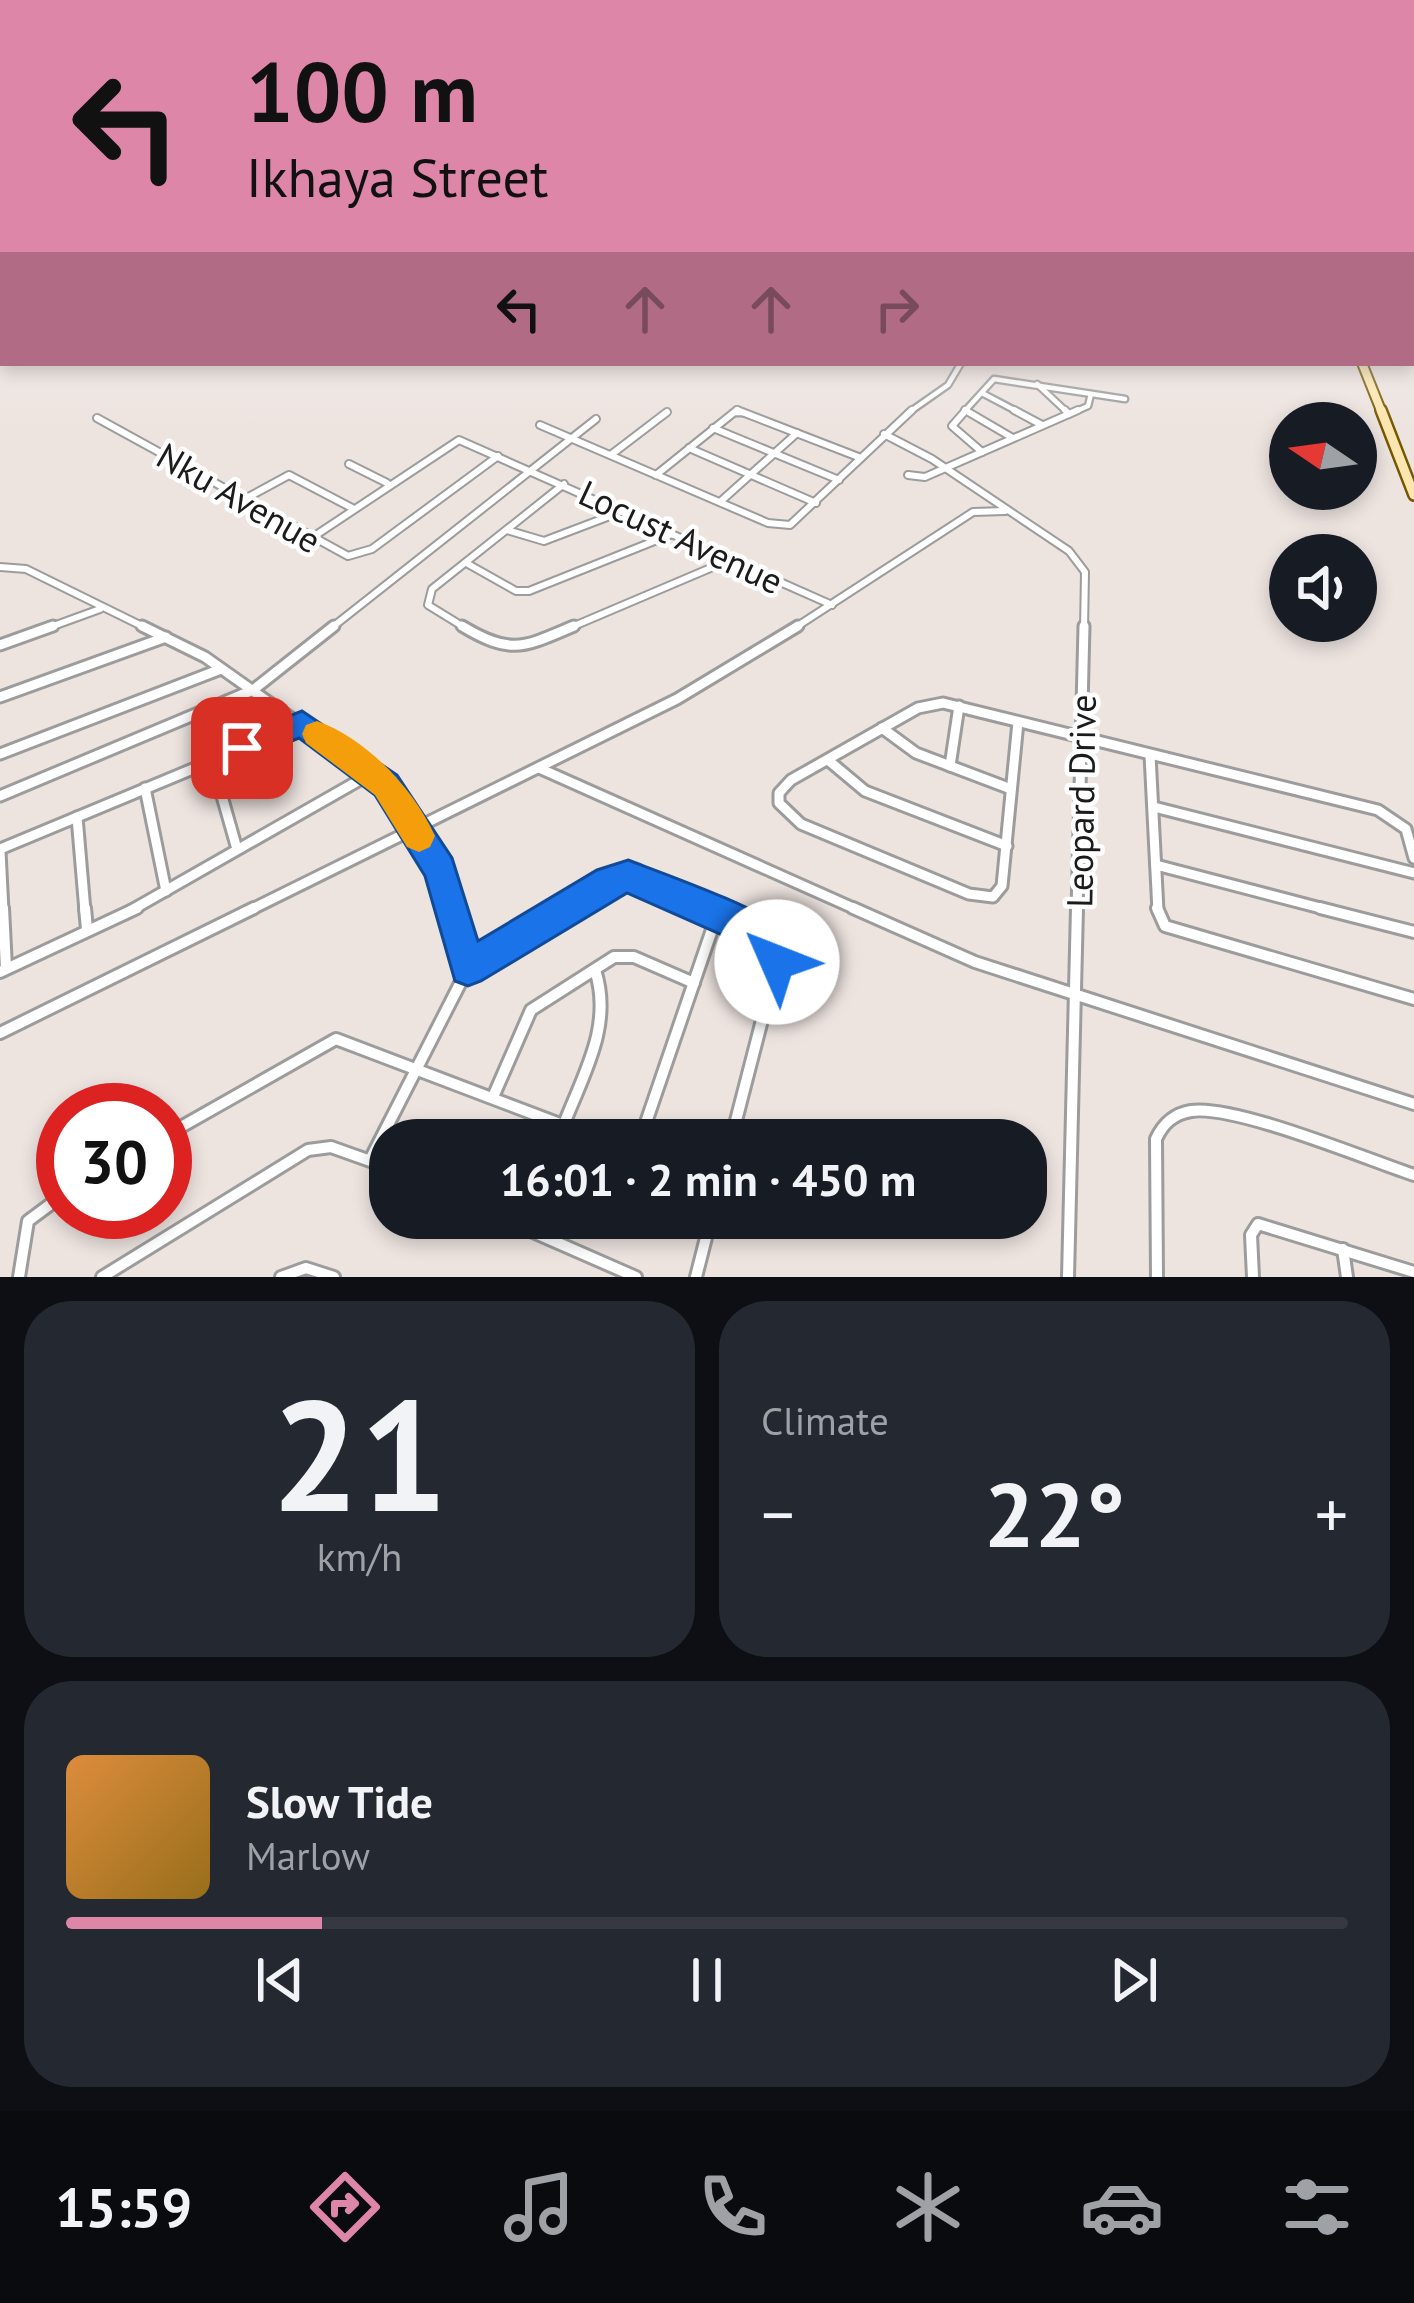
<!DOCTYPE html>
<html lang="en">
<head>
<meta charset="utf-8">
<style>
  body { margin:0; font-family:"PT Sans",sans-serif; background:#242831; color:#f1f3f6; height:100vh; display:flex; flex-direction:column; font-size:45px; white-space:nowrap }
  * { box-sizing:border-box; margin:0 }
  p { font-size:39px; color:#9ea1a6 }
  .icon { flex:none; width:66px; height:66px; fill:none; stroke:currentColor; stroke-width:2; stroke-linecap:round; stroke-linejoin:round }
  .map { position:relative; height:1277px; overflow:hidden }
  .side { display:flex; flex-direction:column; gap:24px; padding:24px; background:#0d0f14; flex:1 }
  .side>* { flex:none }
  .top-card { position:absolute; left:0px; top:0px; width:1416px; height:366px; box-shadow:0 6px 18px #0003; background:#de86a7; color:#111; overflow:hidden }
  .needle { width:78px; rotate:283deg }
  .tools { position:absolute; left:1269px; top:402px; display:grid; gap:24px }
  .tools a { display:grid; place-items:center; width:108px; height:108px; border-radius:50%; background:#171b24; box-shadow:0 6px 18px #0003; font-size:60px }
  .speed { position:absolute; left:36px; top:1083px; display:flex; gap:24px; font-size:60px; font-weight:700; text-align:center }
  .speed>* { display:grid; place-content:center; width:156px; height:156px; border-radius:50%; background:#171b24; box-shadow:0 6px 18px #0003; line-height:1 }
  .speed .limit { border:18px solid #d22; background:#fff; color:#111 }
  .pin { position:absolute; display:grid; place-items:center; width:102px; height:102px; color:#fff; margin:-51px; border-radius:24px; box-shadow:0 6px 18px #0006 }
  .me { position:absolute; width:132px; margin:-66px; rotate:314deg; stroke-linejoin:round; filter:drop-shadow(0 0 9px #0008) }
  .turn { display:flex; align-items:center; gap:42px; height:252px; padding:0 48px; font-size:54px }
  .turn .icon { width:156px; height:156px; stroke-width:2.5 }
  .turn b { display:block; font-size:84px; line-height:102px }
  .lanes { display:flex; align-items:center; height:114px; padding:0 48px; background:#0003; justify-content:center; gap:60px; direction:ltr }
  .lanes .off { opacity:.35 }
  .big { font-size:90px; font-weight:800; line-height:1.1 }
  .side .card { flex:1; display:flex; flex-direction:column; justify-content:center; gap:18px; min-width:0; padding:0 42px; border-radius:48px; background:#242831 }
  .side .dial { align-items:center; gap:0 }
  .dial b { font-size:156px; line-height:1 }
  .song { display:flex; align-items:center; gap:36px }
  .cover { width:144px; height:144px; border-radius:18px; background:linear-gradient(135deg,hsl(30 70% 55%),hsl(40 70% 35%)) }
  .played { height:12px; border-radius:6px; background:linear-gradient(90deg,#de86a7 20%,#363941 20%) }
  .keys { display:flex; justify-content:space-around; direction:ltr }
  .heat { display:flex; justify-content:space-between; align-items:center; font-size:66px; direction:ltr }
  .side .tiles { flex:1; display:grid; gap:24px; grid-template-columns:1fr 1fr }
  .card:last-child { grid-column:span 2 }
  .trip { position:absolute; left:369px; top:1119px; width:678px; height:120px; border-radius:48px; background:#171b24; box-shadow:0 6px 18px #0003; font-weight:800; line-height:120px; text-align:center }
  .dock { display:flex; height:192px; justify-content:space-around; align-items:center; background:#090b0e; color:#9ea1a6 }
  .dock .icon { width:84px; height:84px }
  .dock .on { color:#de86a7 }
  .dock b { font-size:54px; color:#f1f3f6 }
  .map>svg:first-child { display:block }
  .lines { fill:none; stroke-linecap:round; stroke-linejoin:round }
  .minor-far3-casing { stroke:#9c9c9c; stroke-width:9 }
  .minor-far2-casing { stroke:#9c9c9c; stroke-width:10 }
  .minor-far1-casing { stroke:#9c9c9c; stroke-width:15 }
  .minor-casing { stroke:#9c9c9c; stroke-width:16 }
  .secondary-far1-casing { stroke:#745800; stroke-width:12 }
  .secondary-casing { stroke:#745800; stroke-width:14 }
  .minor-far3 { stroke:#fff; stroke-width:4.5 }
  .minor-far2 { stroke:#fff; stroke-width:6 }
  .minor-far1 { stroke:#fff; stroke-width:9 }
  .minor { stroke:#fff; stroke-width:10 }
  .secondary-far1 { stroke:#fce5af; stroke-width:8 }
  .secondary { stroke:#fce5af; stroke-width:9 }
  .route { fill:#1a73e8; stroke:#114b97; stroke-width:3 }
  .slow { fill:#f59e0b }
  .labels { text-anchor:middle; stroke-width:9; stroke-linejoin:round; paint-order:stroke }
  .street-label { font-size:36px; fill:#1b1b1b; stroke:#fff }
</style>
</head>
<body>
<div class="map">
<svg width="1414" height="1277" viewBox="0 0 1414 1277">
  <rect width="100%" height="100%" fill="#ede4e0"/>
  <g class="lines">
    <defs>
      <g id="minor-far3">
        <path d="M1037 384 1068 413"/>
        <path d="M982 393 1020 413"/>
        <path d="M965 410 970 413"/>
        <path d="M733 413H745"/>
        <path d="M908 413 948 385 961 363"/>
        <path d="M963 413 994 379 1125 399"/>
        <path d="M1072 413 1088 406 1091 394"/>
      </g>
      <g id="minor-far2">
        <path d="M737 410 861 458"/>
        <path d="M965 410 1011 437"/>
        <path d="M966 410 952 426 982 452"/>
        <path d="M1014 410 1042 425"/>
        <path d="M1065 410 1069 414"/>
        <path d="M97 418 348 556 372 549 498 456"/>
        <path d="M540 425 768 523 790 525 912 410"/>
        <path d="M713 428 839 480"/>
        <path d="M884 434 932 459 1069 551 1085 572 1084 629"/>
        <path d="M689 448 816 503"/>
        <path d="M612 454 667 412"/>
        <path d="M349 464 387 483"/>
        <path d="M656 475 737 410"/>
        <path d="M908 475 925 477 1078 410"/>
        <path d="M243 500 289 475 352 508"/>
        <path d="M720 502 797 433"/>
        <path d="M507 530 544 541 623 511"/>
        <path d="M310 539 459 440 832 605"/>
        <path d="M468 564 516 591H529L672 534"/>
        <path d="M0 567 26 569 148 629"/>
        <path d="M45 629 100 609"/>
        <path d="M330 629 596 419"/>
        <path d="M467 629 428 605 432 589 564 484"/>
        <path d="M567 629 727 561"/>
        <path d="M793 629 973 512 1005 511"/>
      </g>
      <g id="minor-far1">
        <path d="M142 626 205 657 386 785 440 870 452 911"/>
        <path d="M462 626C512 656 524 647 574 626"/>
        <path d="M0 645 53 626"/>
        <path d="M0 697 166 637"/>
        <path d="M1018 722 1002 886 993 897 969 894 801 824 779 803V793L791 780 918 708 943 703 1378 810 1406 829 1414 858"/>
        <path d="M882 728 916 753 1011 789"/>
        <path d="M0 754 221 669"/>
        <path d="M1150 755 1158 911"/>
        <path d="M828 760 865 791 1007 846"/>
        <path d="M212 761 237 849"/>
        <path d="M950 766 959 706"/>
        <path d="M539 768 860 911"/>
        <path d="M145 788 166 891"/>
        <path d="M0 796 253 690 334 626"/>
        <path d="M1154 807 1414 873"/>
        <path d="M77 817 85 911"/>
        <path d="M0 849 301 724"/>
        <path d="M0 851 3 911"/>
        <path d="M1156 865 1332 911"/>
        <path d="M130 911 372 773"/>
        <path d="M248 911 677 699 798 626"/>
        <path d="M564 911 622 876 703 911"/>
        <path d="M1077 911 1084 626"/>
      </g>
      <g id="minor">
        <path d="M3 908 6 968"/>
        <path d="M85 908 87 929"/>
        <path d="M696 908 769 939 777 962 731 1140"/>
        <path d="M853 908 975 962 1414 1104"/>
        <path d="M1157 908 1165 926 1414 999"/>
        <path d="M1320 908 1414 932"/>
        <path d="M468 968 569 908"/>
        <path d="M0 972 137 908"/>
        <path d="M0 1033 254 908"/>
        <path d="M493 1097 531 1010 614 957H634L694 983"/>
        <path d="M564 1124C584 1073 613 1025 595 970"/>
        <path d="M165 1136 336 1039 602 1140"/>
        <path d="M640 1140 717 915"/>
        <path d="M370 1160 468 968 451 908"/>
        <path d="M501 1218 636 1277"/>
        <path d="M1343 1249 1347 1277"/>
        <path d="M19 1277 28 1221 63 1195"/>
        <path d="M102 1277 308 1150 331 1147 390 1168"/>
        <path d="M281 1277 306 1268 334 1277"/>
        <path d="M696 1277 711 1218"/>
        <path d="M1068 1277 1077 908"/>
        <path d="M1157 1277 1156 1139C1163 1124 1173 1114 1191 1111 1234 1104 1366 1159 1414 1175"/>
        <path d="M1253 1277 1251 1235 1258 1224 1414 1272"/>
      </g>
      <path id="secondary-far1" d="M1362 363 1382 413"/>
      <path id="secondary" d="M1381 410 1414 495"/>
    </defs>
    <use href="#minor-far3" class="minor-far3-casing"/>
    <use href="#minor-far2" class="minor-far2-casing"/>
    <use href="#minor-far1" class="minor-far1-casing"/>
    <use href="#minor" class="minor-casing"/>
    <use href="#secondary-far1" class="secondary-far1-casing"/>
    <use href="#secondary" class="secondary-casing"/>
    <use href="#minor-far3" class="minor-far3"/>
    <use href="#minor-far2" class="minor-far2"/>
    <use href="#minor-far1" class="minor-far1"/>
    <use href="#minor" class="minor"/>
    <use href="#secondary-far1" class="secondary-far1"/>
    <use href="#secondary" class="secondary"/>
  </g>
  <linearGradient id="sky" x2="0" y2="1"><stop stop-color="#8ac5e1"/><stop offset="0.58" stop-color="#f7f3f1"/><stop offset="1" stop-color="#f7f3f1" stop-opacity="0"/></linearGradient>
  <rect width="1414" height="425" fill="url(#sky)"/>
  <path class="route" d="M302 711 397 775 452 858 478 941 597 870 628 860C659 872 767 910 784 931 795 944 796 960 790 975L777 980 764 975 749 947 627 893 481 981 468 986 455 981 425 876 375 795 299 738 242 761 231 757 227 748 231 739Z"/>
  <path class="slow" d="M317 721C367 739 414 789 435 836L430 847 419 852 407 847 375 795 306 743 302 734 306 725Z"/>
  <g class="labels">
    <g class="street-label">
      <text transform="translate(239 498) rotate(30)" y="13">Nku Avenue</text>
      <text transform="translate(681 537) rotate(25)" y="13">Locust Avenue</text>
      <text transform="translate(1081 801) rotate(-89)" y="13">Leopard Drive</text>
    </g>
  </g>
</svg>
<div class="tools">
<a><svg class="needle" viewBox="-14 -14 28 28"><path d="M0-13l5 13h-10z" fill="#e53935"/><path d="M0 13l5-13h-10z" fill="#9ea1a6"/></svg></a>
<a><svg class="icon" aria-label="sound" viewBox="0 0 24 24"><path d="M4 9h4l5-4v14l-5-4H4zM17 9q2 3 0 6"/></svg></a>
</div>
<div class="speed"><div class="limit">30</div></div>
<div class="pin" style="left:242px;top:748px;background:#d93025"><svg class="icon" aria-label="arrive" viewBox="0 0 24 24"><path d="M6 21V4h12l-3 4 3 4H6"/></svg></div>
<svg class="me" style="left:777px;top:962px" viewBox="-20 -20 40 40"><circle r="19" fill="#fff"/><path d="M0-13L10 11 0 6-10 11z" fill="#1a73e8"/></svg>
<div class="trip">16:01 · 2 min · 450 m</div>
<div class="top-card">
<div class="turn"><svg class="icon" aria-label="left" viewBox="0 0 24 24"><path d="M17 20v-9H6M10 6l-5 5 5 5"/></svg><div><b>100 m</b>Ikhaya Street</div></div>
<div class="lanes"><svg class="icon" aria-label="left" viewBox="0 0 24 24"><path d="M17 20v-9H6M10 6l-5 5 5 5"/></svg><svg class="icon off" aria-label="ahead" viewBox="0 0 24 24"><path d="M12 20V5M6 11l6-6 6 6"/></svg><svg class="icon off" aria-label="ahead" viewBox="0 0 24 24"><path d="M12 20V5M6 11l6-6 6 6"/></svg><svg class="icon off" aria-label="right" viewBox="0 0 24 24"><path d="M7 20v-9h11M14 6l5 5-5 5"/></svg></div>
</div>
</div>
<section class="side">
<div class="tiles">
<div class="card dial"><b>21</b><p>km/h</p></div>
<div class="card"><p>Climate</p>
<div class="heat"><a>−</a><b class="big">22°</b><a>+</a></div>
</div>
<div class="card">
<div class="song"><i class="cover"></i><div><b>Slow Tide</b><p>Marlow</p></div></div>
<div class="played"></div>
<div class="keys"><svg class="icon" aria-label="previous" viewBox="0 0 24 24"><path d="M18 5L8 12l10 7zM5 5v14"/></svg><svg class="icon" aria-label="pause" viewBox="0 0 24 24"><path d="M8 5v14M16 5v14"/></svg><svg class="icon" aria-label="next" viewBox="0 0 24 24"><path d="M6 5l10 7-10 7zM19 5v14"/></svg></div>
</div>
</div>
</section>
<nav class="dock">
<b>15:59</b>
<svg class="icon on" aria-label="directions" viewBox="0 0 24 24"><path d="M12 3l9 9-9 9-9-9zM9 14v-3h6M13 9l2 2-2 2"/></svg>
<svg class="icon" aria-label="music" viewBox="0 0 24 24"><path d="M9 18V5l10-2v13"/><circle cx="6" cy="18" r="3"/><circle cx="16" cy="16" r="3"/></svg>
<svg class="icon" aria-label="phone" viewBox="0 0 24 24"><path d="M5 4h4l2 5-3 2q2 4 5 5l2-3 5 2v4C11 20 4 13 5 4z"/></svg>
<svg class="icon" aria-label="climate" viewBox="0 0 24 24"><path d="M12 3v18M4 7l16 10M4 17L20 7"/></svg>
<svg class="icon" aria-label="car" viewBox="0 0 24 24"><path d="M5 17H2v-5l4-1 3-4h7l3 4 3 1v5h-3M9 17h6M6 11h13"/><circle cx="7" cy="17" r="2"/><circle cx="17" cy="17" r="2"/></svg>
<svg class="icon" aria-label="filters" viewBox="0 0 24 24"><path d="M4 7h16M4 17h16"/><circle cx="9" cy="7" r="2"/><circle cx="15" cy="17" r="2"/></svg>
</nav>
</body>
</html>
